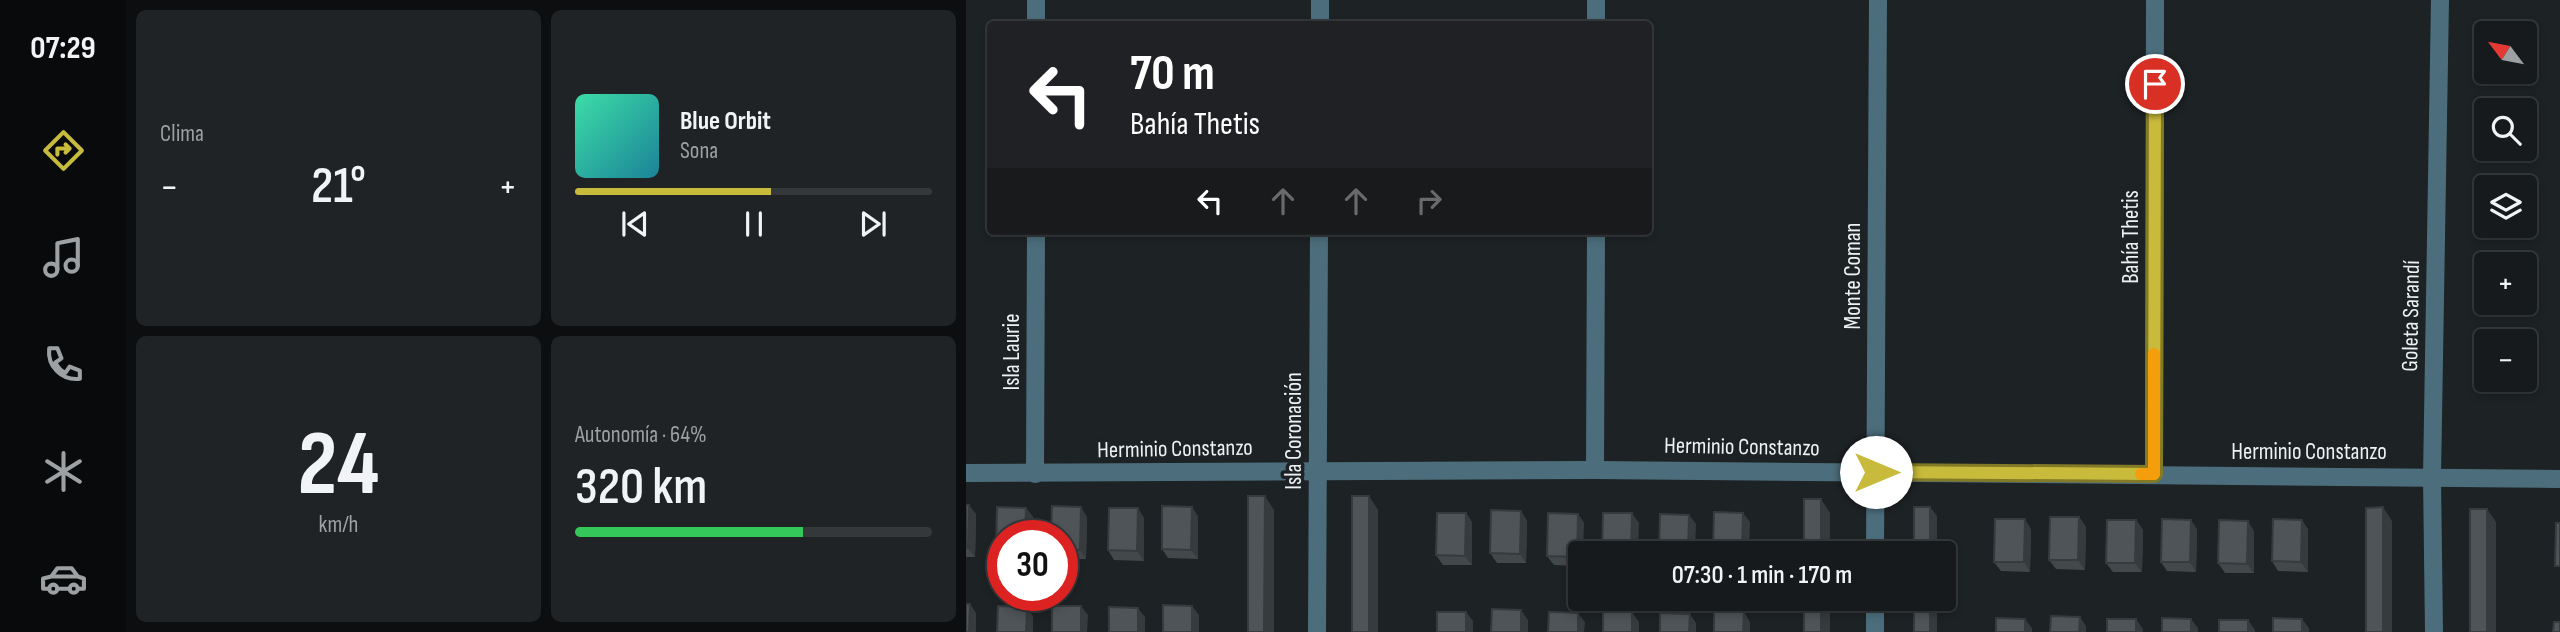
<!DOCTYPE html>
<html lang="es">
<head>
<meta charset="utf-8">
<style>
  body { margin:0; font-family:"Sofia Sans Condensed",sans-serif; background:#1f2325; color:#f1f3f6; height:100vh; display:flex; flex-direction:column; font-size:26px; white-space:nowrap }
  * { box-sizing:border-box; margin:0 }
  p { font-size:23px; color:#9ea1a3 }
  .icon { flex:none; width:38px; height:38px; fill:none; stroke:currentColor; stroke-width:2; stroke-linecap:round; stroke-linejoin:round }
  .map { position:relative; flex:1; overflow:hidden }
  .details { display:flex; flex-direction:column; gap:10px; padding:10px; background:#0c0e0f; width:840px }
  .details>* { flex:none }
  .banner { position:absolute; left:21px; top:21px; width:665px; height:214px; border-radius:7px; box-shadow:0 4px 10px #0003,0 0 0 2px #35383b; background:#202124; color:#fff; overflow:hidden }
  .needle { width:46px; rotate:302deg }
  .fabs { position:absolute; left:1508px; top:21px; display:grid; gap:14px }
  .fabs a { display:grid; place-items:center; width:63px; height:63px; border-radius:7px; background:#161a1c; box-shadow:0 4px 10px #0003,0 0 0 2px #35383b; font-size:35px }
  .speed { position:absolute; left:21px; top:520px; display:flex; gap:14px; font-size:35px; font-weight:700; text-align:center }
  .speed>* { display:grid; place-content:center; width:91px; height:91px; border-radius:50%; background:#161a1c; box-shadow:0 4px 10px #0003,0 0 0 2px #35383b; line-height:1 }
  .speed .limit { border:10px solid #d22; background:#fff; color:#111 }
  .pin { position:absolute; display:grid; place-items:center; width:60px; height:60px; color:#fff; margin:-30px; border:4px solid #fff; border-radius:50%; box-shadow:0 2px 7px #0007 }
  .me { position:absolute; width:77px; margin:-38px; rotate:90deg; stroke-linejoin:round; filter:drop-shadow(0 0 5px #0008) }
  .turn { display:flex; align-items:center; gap:24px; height:147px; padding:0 28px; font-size:32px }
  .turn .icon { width:91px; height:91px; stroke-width:2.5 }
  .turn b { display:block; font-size:49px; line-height:60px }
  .lanes { display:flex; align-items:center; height:66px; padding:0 28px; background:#0003; justify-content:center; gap:35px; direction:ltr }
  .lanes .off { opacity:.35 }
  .big { font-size:52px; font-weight:600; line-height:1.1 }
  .details .tile { flex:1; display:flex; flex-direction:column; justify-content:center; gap:10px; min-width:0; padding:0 24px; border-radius:10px; background:#1f2325 }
  .details .dial { align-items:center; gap:0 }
  .dial b { font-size:91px; line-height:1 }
  .song { display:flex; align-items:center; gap:21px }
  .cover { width:84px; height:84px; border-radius:10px; background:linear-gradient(135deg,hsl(160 70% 55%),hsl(190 70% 35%)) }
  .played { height:7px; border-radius:4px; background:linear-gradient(90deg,#c8bb3b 55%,#35383b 55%) }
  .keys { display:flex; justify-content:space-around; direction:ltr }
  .heat { display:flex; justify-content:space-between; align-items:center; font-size:38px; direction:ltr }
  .charge { height:10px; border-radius:5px; background:linear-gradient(90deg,#34c759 64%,#35383b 0) }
  .details .tiles { flex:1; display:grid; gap:10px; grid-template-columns:repeat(2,1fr) }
  .trip { position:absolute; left:602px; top:541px; width:388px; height:70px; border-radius:7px; background:#161a1c; box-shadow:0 4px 10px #0003,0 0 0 2px #35383b; font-weight:600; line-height:70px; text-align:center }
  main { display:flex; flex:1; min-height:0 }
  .tab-bar { display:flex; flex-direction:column; width:126px; justify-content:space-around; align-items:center; background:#090a0b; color:#9ea1a3 }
  .tab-bar .icon { width:49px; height:49px }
  .tab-bar .active { color:#c8bb3b }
  .tab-bar b { font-size:32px; color:#f1f3f6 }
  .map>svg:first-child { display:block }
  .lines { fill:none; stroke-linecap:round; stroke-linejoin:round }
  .minor { stroke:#4c6e7c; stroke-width:18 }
  .wall { fill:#43484b }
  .shaded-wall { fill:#373b3d }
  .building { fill:#4e5457; stroke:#373b3d; stroke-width:2 }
  .route-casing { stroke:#827a26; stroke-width:18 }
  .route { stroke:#c8bb3b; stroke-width:12 }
  .slow { stroke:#f59e0b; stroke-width:12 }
  .labels { text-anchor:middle; stroke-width:7; stroke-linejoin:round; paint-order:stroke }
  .street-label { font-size:23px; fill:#eef1f3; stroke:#1d2225 }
</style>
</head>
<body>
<main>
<nav class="tab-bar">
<b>07:29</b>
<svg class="icon active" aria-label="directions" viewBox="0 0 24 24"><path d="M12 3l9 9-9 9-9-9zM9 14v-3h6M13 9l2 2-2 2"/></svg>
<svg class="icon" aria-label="music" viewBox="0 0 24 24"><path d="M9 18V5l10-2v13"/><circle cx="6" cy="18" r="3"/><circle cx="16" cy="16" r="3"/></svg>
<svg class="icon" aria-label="phone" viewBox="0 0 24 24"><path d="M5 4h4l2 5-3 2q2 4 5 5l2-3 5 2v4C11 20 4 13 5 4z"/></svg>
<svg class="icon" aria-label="climate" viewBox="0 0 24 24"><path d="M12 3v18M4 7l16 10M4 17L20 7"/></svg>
<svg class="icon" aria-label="car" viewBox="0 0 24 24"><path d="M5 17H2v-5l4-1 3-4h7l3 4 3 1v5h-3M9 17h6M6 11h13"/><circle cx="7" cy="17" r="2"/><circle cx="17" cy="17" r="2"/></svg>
</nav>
<section class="details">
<div class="tiles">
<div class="tile"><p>Clima</p>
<div class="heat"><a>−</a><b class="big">21°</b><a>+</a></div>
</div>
<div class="tile">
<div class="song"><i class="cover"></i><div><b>Blue Orbit</b><p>Sona</p></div></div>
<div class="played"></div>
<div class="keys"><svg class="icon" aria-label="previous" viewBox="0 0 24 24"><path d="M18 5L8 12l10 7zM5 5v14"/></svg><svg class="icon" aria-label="pause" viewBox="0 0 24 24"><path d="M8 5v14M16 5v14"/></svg><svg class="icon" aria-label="next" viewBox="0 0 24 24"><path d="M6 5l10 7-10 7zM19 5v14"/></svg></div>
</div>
<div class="tile dial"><b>24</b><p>km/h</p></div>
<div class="tile"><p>Autonomía · 64%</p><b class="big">320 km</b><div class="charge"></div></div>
</div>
</section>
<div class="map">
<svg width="1594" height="632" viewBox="0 0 1594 632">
  <rect width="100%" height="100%" fill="#1d2225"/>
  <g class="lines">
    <g class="minor">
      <path d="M70 24V0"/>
      <path d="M354 24V0"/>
      <path d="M630 24V0"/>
      <path d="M629 470 630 231"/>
      <path d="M0 473 629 470 1594 479"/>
      <path d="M69 474 70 231"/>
      <path d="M1188 474 1189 0"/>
      <path d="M909 553 912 0"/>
      <path d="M351 632 353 231"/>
      <path d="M909 632V598"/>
      <path d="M1468 632 1466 477 1474 0"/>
    </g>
  </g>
  <g class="wall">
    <path d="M0 505 10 514 9 557H0Z"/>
    <path d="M31 507 60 508 67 517 66 536H37V559L30 550Z"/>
    <path d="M555 511 561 521 560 563H531L524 553Z"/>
    <path d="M500 513 506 522V565H477L470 555Z"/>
    <path d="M612 514 618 523 614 553V566L588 565 581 556Z"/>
    <path d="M232 516V559L202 558 196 549Z"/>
    <path d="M121 517 120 559H96V536Z"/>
    <path d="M1113 517 1120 527 1119 570 1090 569 1083 560Z"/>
    <path d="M178 518V561L148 560 142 550Z"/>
    <path d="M1170 520 1177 530 1176 572H1147L1140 563Z"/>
    <path d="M1065 529 1064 572 1035 571 1028 562Z"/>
    <path d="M1231 529 1230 572 1201 571 1195 562Z"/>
    <path d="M1342 529V572L1312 571 1306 561Z"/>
    <path d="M1288 531V573H1259L1252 563Z"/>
  </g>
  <g class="shaded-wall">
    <path d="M299 496 308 510V632H298Z"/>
    <path d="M403 496 412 510V632H403Z"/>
    <path d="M855 499 864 513V553H855Z"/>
    <path d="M3 505 10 514 9 557 2 548Z"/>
    <path d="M115 507 121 517 120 559 114 550Z"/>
    <path d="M226 507 232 516V559L225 550Z"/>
    <path d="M964 507 971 516V553H964Z"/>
    <path d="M1417 507 1426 521V632H1417Z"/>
    <path d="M60 508 67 517 66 536H59Z"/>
    <path d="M172 508 178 518V561L171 551Z"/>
    <path d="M1521 509 1530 522V632H1521Z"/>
    <path d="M555 511 561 521 560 563 554 554Z"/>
    <path d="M500 513 506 522V565L499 556Z"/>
    <path d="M666 513 673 523 672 553H665Z"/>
    <path d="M777 513 784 522 783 553H776Z"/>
    <path d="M612 514 618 523 617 553H614V562L611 557Z"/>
    <path d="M723 515 730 524 729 553H722Z"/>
    <path d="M1113 517 1120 527 1119 570 1112 560Z"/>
    <path d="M1059 519 1065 529 1064 572 1058 562Z"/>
    <path d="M1170 520 1177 530 1176 572 1169 563Z"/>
    <path d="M1225 520 1231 529 1230 572 1224 562Z"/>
    <path d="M1336 520 1342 529V572L1335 562Z"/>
    <path d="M1282 521 1288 531V573L1281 564Z"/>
    <rect x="855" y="598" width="9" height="34"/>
    <rect x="964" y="598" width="7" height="34"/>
    <path d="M4 604 10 613V632H3Z"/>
    <path d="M115 606 122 615 121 632H115Z"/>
    <path d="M226 606 233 615V632H226Z"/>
    <path d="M61 607 67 616V632H60Z"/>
    <path d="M172 608 179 617V632H172Z"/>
    <path d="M555 610 562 620V632H555Z"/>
    <path d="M500 612 507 621V632H500Z"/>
    <path d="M666 612 673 622V632H666Z"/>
    <path d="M778 612 784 622V632H777Z"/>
    <path d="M612 613 619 622 618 632H612Z"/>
    <path d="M724 614 730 623V632H723Z"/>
    <path d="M1114 617 1120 626V632H1113Z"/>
    <path d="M1059 619 1066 628V632H1059Z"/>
    <path d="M1170 619 1177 629V632H1170Z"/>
    <path d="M1225 619 1232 628V632H1225Z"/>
    <path d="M1336 619 1343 628V632H1336Z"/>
    <path d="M1282 620 1289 630V632H1282Z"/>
  </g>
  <g class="building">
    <path d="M282 496H299L298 632H282Z"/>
    <rect x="386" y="496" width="17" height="136"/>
    <rect x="838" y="499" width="17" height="54"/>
    <path d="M0 505H3L2 548H0Z"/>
    <path d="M86 506 115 507 114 550 96 549V536H85Z"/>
    <path d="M196 506 226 507 225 550 196 549Z"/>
    <path d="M31 507 60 508 59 536H37V550H30Z"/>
    <rect x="948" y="507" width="16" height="46"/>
    <path d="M1417 507V632H1400V508Z"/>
    <path d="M143 508H172L171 551 142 550Z"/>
    <rect x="1504" y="509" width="17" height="123"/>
    <path d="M525 510 555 511 554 554 524 553Z"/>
    <path d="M748 512 777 513 776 553H747Z"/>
    <path d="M471 513H500L499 556 470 555Z"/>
    <path d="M582 513 612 514 611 557 581 556Z"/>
    <path d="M637 513H666L665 553H636Z"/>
    <path d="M694 514 723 515 722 553H693Z"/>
    <path d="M1084 517H1113L1112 560H1083Z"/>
    <path d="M1029 519H1059L1058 562H1028Z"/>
    <path d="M1196 519 1225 520 1224 562H1195Z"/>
    <path d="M1307 519 1336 520 1335 562 1306 561Z"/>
    <path d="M1141 520H1170L1169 563H1140Z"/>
    <path d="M1253 520 1282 521 1281 564 1252 563Z"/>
    <path d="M1590 523H1594V566H1589Z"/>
    <rect x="838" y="598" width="17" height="34"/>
    <rect x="948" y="598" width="16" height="34"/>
    <path d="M0 604H4L3 632H0Z"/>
    <path d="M197 605 226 606V632H197Z"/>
    <path d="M32 606 61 607 60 632H31Z"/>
    <rect x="86" y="606" width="29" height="26"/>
    <path d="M143 607 172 608V632H143Z"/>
    <path d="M526 609 555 610V632H525Z"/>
    <rect x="471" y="612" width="29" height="20"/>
    <path d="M583 612 612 613V632H582Z"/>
    <rect x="637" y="612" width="29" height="20"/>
    <path d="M748 612H778L777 632H748Z"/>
    <path d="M694 613 724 614 723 632H694Z"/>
    <path d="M1085 616 1114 617 1113 632H1084Z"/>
    <path d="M1030 618 1059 619V632H1030Z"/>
    <path d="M1196 618 1225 619V632H1196Z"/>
    <path d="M1307 618 1336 619V632H1307Z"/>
    <rect x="1141" y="619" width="29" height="13"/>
    <rect x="1253" y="620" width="29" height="12"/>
    <path d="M1588 622H1594V632H1587Z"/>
  </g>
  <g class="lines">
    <defs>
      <path id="route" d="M910 472 1188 474 1189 84"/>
    </defs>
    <use href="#route" class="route-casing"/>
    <use href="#route" class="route"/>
    <path class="slow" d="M1175 474H1188V354"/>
  </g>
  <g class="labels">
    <g class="street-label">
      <text transform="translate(1164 237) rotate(-90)" y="8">Bahía Thetis</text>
      <text transform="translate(886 276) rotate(-90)" y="8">Monte Coman</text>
      <text transform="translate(1444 316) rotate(-89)" y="8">Goleta Sarandí</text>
      <text transform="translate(45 352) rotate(-90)" y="8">Isla Laurie</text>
      <text transform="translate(327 431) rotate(-90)" y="8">Isla Coronación</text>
      <text transform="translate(776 446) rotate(1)" y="8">Herminio Constanzo</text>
      <text transform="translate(209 448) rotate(-1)" y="8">Herminio Constanzo</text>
      <text x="1343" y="459">Herminio Constanzo</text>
    </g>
  </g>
</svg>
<div class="fabs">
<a><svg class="needle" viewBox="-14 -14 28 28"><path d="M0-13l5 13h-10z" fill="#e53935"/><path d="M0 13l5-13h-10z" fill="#9ea1a3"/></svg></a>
<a><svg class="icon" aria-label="search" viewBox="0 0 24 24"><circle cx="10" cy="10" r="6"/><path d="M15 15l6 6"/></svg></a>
<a><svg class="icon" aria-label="layers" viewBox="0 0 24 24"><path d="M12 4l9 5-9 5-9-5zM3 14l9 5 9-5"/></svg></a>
<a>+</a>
<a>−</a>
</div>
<div class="speed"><div class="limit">30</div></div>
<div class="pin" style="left:1189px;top:84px;background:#d93025"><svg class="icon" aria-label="arrive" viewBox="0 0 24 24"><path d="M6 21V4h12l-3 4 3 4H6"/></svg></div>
<svg class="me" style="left:910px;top:472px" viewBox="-20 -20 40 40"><circle r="19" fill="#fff"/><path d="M0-13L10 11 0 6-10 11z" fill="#c8bb3b"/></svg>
<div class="trip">07:30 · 1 min · 170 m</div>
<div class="banner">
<div class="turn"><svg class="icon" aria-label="left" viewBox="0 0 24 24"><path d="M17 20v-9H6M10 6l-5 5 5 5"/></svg><div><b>70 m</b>Bahía Thetis</div></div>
<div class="lanes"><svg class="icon" aria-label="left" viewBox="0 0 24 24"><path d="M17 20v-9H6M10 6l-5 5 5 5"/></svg><svg class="icon off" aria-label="ahead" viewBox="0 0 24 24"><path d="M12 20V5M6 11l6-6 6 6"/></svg><svg class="icon off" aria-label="ahead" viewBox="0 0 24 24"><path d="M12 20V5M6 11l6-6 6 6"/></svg><svg class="icon off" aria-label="right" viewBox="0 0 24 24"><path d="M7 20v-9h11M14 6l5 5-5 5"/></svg></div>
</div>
</div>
</main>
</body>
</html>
